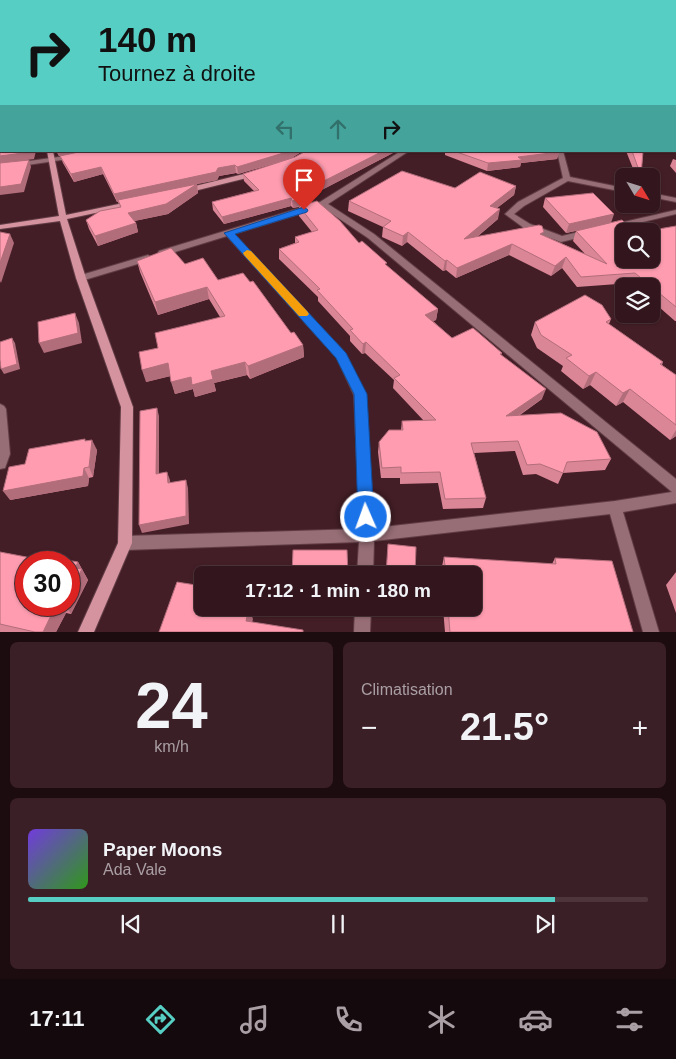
<!DOCTYPE html>
<html lang="fr">
<head>
<meta charset="utf-8">
<style>
  body { margin:0; font-family:Helvetica,sans-serif; background:#3b1f26; color:#f1f3f6; height:100vh; display:flex; flex-direction:column; font-size:19px; white-space:nowrap }
  * { box-sizing:border-box; margin:0 }
  p { font-size:16px; color:#a99fa4 }
  .icon { flex:none; width:28px; height:28px; fill:none; stroke:currentColor; stroke-width:2; stroke-linecap:round; stroke-linejoin:round }
  .map { position:relative; height:632px; overflow:hidden }
  .panel { display:flex; flex-direction:column; gap:10px; padding:10px; background:#1c0c10; flex:1 }
  .panel>* { flex:none }
  .top-card { position:absolute; left:0px; top:0px; width:676px; height:152px; box-shadow:0 1px 4px #0004,0 0 0 1px #4e353b; background:#56cec3; color:#111; overflow:hidden }
  .needle { width:32px; rotate:128deg }
  .buttons { position:absolute; left:615px; top:168px; display:grid; gap:10px }
  .buttons a { display:grid; place-items:center; width:45px; height:45px; border-radius:8px; background:#33161d; box-shadow:0 1px 4px #0004,0 0 0 1px #4e353b; font-size:25px }
  .speed { position:absolute; left:15px; top:551px; display:flex; gap:10px; font-size:25px; font-weight:700; text-align:center }
  .speed>* { display:grid; place-content:center; width:65px; height:65px; border-radius:50%; background:#33161d; box-shadow:0 1px 4px #0004,0 0 0 1px #4e353b; line-height:1 }
  .speed .limit { border:8px solid #d22; background:#fff; color:#111 }
  .pin { position:absolute; display:grid; place-items:center; width:42px; height:42px; color:#fff; margin:-51px -21px; border-radius:50% 50% 50% 0; rotate:-45deg; box-shadow:0 0 5px #0007 }
  .pin .icon { rotate:45deg }
  .me { position:absolute; width:55px; margin:-28px; rotate:358deg; stroke-linejoin:round; filter:drop-shadow(0 0 4px #0008) }
  .turn { display:flex; align-items:center; gap:18px; height:105px; padding:0 15px; font-size:22px }
  .turn .icon { width:65px; height:65px; stroke-width:2.5 }
  .turn b { display:block; font-size:35px; line-height:42px }
  .lanes { display:flex; align-items:center; height:48px; padding:0 15px; background:#0003; justify-content:center; gap:25px; direction:ltr }
  .lanes .off { opacity:.35 }
  .big { font-size:38px; font-weight:700; line-height:1.1 }
  .panel .tile { flex:1; display:flex; flex-direction:column; justify-content:center; gap:8px; min-width:0; padding:0 18px; border-radius:8px; background:#3b1f26 }
  .panel .dial { align-items:center; gap:0 }
  .dial b { font-size:65px; line-height:1 }
  .song { display:flex; align-items:center; gap:15px }
  .cover { width:60px; height:60px; border-radius:8px; background:linear-gradient(135deg,hsl(260 70% 55%),hsl(110 70% 35%)) }
  .played { height:5px; border-radius:2px; background:linear-gradient(90deg,#56cec3 85%,#4e353b 85%) }
  .keys { display:flex; justify-content:space-around; direction:ltr }
  .heat { display:flex; justify-content:space-between; align-items:center; font-size:28px; direction:ltr }
  .panel .tiles { flex:1; display:grid; gap:10px; grid-template-columns:1fr 1fr }
  .tile:last-child { grid-column:span 2 }
  .trip { position:absolute; left:194px; top:566px; width:288px; height:50px; border-radius:8px; background:#33161d; box-shadow:0 1px 4px #0004,0 0 0 1px #4e353b; font-weight:700; line-height:50px; text-align:center }
  .menu { display:flex; height:80px; justify-content:space-around; align-items:center; background:#14090c; color:#a99fa4 }
  .menu .icon { width:35px; height:35px }
  .menu .current { color:#56cec3 }
  .menu b { font-size:22px; color:#f1f3f6 }
  .map>svg:first-child { display:block }
  .lines { fill:none; stroke-linecap:round; stroke-linejoin:round }
  .street-casing { stroke:#613d45; stroke-width:2 }
  .secondary-casing { stroke:#613d45; stroke-width:2 }
  .street { fill:#976e75; fill-rule:evenodd }
  .secondary { fill:#d5929f; fill-rule:evenodd }
  .wall { fill:#db8697; fill-rule:evenodd }
  .shaded-wall { fill:#b26d7b }
  .building { fill:#ff9cb0; stroke:#b26d7b }
  .route { fill:#1a73e8; stroke:#114b97 }
  .slow { fill:#f59e0b }
</style>
</head>
<body>
<div class="map">
<svg width="676" height="632" viewBox="0 0 676 632">
  <rect width="100%" height="100%" fill="#441e27"/>
  <g class="lines">
    <defs>
      <g id="street">
        <rect x="675" y="137" width="1" height="5"/>
        <path d="M401 151H409L328 204 374 234 676 479V503L623 512 659 632H643L610 514 374 541 373 575H357L359 542 125 550 120 548 118 543 120 538 125 536 360 529 354 395 337 358 227 236 162 256 158 253 159 251 320 202ZM322 207 368 238 672 492 615 501 374 528 366 395 345 353 234 234Z"/>
        <path d="M557 151H563L570 177 624 188V192L568 181 524 206 514 214 530 224 562 236 587 230 591 233 590 235 561 242 524 228 505 214 518 202 563 178Z"/>
        <path d="M73 155 76 157 75 158 0 169V165Z"/>
        <path d="M651 193 676 198V202L651 197Z"/>
        <path d="M676 210V214L614 229 610 227 611 225Z"/>
        <path d="M148 255 152 258 151 260 81 281 76 278 78 276Z"/>
        <path d="M0 404 4 406 6 409 10 454 5 468 0 469Z"/>
        <path d="M355 608H371L370 632H354Z"/>
      </g>
      <g id="secondary">
        <rect x="675" y="88" width="1" height="4"/>
        <path d="M47 151H53L66 215 133 201 137 203 133 205 67 219 86 278 133 407 132 543 94 632H78L118 543 121 407 76 278 60 221 0 229V225L59 216Z"/>
        <path d="M256 171H259V175L186 193 182 191 183 189Z"/>
      </g>
    </defs>
    <use href="#street" class="street-casing"/>
    <use href="#secondary" class="secondary-casing"/>
    <use href="#street" class="street"/>
    <use href="#secondary" class="secondary"/>
  </g>
  <g class="wall">
    <path d="M56 151H303L290 159 393 153 314 194 309 192V203L359 243 438 309 436 320 433 321 452 338 502 353 501 355 542 399 520 415 611 459 605 470 563 473 558 484 536 474 523 475 515 451 474 453 486 498 483 508 443 509 438 483 400 484V478H381L378 452 379 442 401 430 402 421H424L393 388 394 380 365 353 362 354 350 341V336L318 301V297L279 259V249L295 243V237L312 232 299 216V207L293 208 291 206 224 224 213 210 212 202 254 191 244 181 243 174 280 162 238 174 236 173 219 176 217 180 197 184 198 193 168 214 134 221 136 223 138 232 98 246 89 229 86 220 120 207 118 202H117L103 174 74 182 63 163 60 156H59Z"/>
    <path d="M445 151H559L557 159 521 163 520 167 487 171 445 155Z"/>
    <path d="M626 151H643L641 176H636Z"/>
    <path d="M673 159 676 160V173L670 166Z"/>
    <path d="M516 186 514 195 497 208 498 219 477 237 543 235 585 254 573 241 576 231 595 227 566 233 543 207 545 198 611 223 624 259 676 226V321H675L651 300V286H635L631 283 577 287 562 268 551 276 509 255 456 278 446 270 443 271 407 242 402 246 382 237 383 227 348 211 349 201 455 188Z"/>
    <path d="M137 261 185 264 218 280 291 333 303 345 304 357 250 379 247 375 214 383 216 391 195 397 193 389 175 394 170 376 146 382 158 348 220 317 209 299 158 315 140 272Z"/>
    <path d="M611 319 609 324 663 362 662 365 676 375V436L670 440 623 402 616 406 590 385 583 389 561 371 563 366 537 348 531 335 535 322Z"/>
    <path d="M85 441 97 450 93 477 89 478 88 486 10 500 25 464Z"/>
    <path d="M0 552 42 560 78 562 88 580 71 614 66 613 56 632H0ZM69 562V605H26Z"/>
    <path d="M444 557 552 564 555 558 633 632H445L443 608H472V575H441V571Z"/>
    <path d="M676 572V613L666 585Z"/>
  </g>
  <g class="shaded-wall">
    <path d="M31 151H36L34 159 0 164V156Z"/>
    <path d="M57 151H86L59 156Z"/>
    <path d="M290 151H303L289 159 238 174 237 167Z"/>
    <path d="M383 151H393V153L314 194V186Z"/>
    <path d="M559 152 557 159 521 163 520 167 487 171 488 163 518 157Z"/>
    <path d="M29 160 31 167 24 192 0 195V184Z"/>
    <path d="M235 165 236 173 219 176 217 180 197 184 198 193 168 214 130 222 128 213 196 184 117 202 114 194 218 168Z"/>
    <path d="M101 167 103 174 74 182 71 174Z"/>
    <path d="M516 186 514 195 488 215 490 206Z"/>
    <path d="M309 189V203L293 208 292 201Z"/>
    <path d="M291 198V206L224 224 222 217Z"/>
    <path d="M500 209 498 219 462 249 464 239Z"/>
    <path d="M614 214 611 223 566 233 569 224Z"/>
    <path d="M136 223 138 232 98 246 95 236Z"/>
    <path d="M408 232 407 242 402 246 403 236Z"/>
    <path d="M10 234 14 243 1 283 0 281V263Z"/>
    <path d="M512 244 509 255 456 278 457 268Z"/>
    <path d="M566 257 562 268 551 276 555 266Z"/>
    <path d="M447 260 446 270 443 271 445 261Z"/>
    <path d="M207 287 209 299 158 315 155 302Z"/>
    <path d="M438 309 436 320 424 325 425 315Z"/>
    <path d="M75 313 79 323 82 343 44 353 39 343Z"/>
    <path d="M12 338 15 343 20 369 4 374 1 369Z"/>
    <path d="M366 342 365 353 362 354 363 344Z"/>
    <path d="M303 345 304 357 250 379 248 366Z"/>
    <path d="M245 362 247 375 214 383 216 391 195 397 193 389 175 394 171 382Z"/>
    <path d="M168 363 171 376 146 382 142 370Z"/>
    <path d="M596 372 590 385 583 389 589 376Z"/>
    <path d="M546 389 542 399 503 426 506 416Z"/>
    <path d="M630 389 623 402 616 406 623 393Z"/>
    <path d="M157 408 159 416V483L156 474Z"/>
    <path d="M676 430V436L670 440Z"/>
    <path d="M92 440 97 450 93 477 89 467Z"/>
    <path d="M84 468 89 478 88 486 10 500 3 491Z"/>
    <path d="M167 472 170 480 171 492 168 483Z"/>
    <path d="M186 480 188 488 189 524 142 533 139 525Z"/>
    <path d="M78 562 88 580 71 614 65 605H69V593L75 568Z"/>
    <path d="M56 605H60L66 613 56 632H43Z"/>
    <path d="M249 608 253 619 250 632 246 621Z"/>
  </g>
  <g class="building">
    <path d="M0 0H676V69H675V1H1V43H0Z"/>
    <path d="M0 44H1V151H31V152L0 156Z"/>
    <rect x="675" y="109" width="1" height="20"/>
    <path d="M83 151H290L237 167 235 165 218 168 216 172 114 194 101 167 71 174 60 156Z"/>
    <path d="M306 151H383L314 186 302 181 309 189 304 192 309 196 292 201 291 198 222 217 212 202 259 190 243 174 295 157Z"/>
    <path d="M454 151H559V152L518 157 522 160 488 163Z"/>
    <path d="M632 151H643L641 176Z"/>
    <path d="M29 160 21 184 0 187V163Z"/>
    <path d="M402 171 455 188 480 172 516 186 490 206 500 209 464 239 539 225 542 226 544 232 540 234 607 264 576 231 622 220 634 231H624V259H651V231H647L676 226V307L635 273 581 277 566 257 555 266 512 244 457 268 447 260 445 261 408 232 403 236 383 227 391 221 349 201Z"/>
    <path d="M197 184 166 204 128 213 136 223 95 236 86 220 100 211 121 207 118 200Z"/>
    <path d="M593 193 614 214 569 224 545 198Z"/>
    <path d="M317 201 340 221 359 243 362 241 387 263 385 264 438 309 425 315 452 338 473 328 502 353 500 354 546 389 506 416 561 413 597 432 611 459 567 462 563 473 540 464 527 465 518 441 471 443 486 498 445 499 440 472 401 473V467L382 468 379 442 389 430H403L402 421 436 420 394 378 400 375 366 342 363 344 350 330 353 329 317 290 320 289 279 249 299 242 295 237 318 230 299 206Z"/>
    <path d="M0 232 10 234 0 263Z"/>
    <path d="M171 248 185 264 203 258 218 280 243 273 250 282 253 281 291 333 294 332 303 345 248 366 245 362 211 371 213 379 192 385 191 377 171 382 168 363 142 370 139 352 158 348 155 333 225 316 207 287 155 302 137 261Z"/>
    <path d="M585 295 602 305 611 319 606 322 663 362 660 364 676 375V425L630 389 623 393 596 372 589 376 566 358 572 355 541 335 535 322Z"/>
    <path d="M75 313 78 333 39 343 38 322Z"/>
    <path d="M12 338 17 364 1 369 0 360V342Z"/>
    <path d="M157 408 156 474 167 472 168 483 186 480V516L139 525 140 411Z"/>
    <path d="M85 439V441L92 440 89 467 84 468 83 476 3 491 9 467 25 464 29 449Z"/>
    <path d="M388 544 416 547 415 575H386Z"/>
    <path d="M293 550H347L348 575H292Z"/>
    <path d="M0 552 42 560 44 556 78 562 75 568 82 569 69 593V562H26V605H56L43 632H35L0 624Z"/>
    <path d="M444 557 556 564 555 558 612 561 633 632H450L448 608H472V575H446Z"/>
    <path d="M177 582 202 586V608H249L246 621 303 630V632H159Z"/>
  </g>
  <path class="route" d="M304 207 308 210 307 212 235 234 346 353 367 394 374 517 371 522 366 524 360 522 358 517 354 394 336 358 224 233Z"/>
  <path class="slow" d="M247 250 251 251 307 311 309 314 307 316H299L244 255 243 253Z"/>
</svg>
<div class="buttons">
<a><svg class="needle" viewBox="-14 -14 28 28"><path d="M0-13l5 13h-10z" fill="#e53935"/><path d="M0 13l5-13h-10z" fill="#a99fa4"/></svg></a>
<a><svg class="icon" aria-label="search" viewBox="0 0 24 24"><circle cx="10" cy="10" r="6"/><path d="M15 15l6 6"/></svg></a>
<a><svg class="icon" aria-label="layers" viewBox="0 0 24 24"><path d="M12 4l9 5-9 5-9-5zM3 14l9 5 9-5"/></svg></a>
</div>
<div class="speed"><div class="limit">30</div></div>
<div class="pin" style="left:304px;top:210px;background:#d93025"><svg class="icon" aria-label="arrive" viewBox="0 0 24 24"><path d="M6 21V4h12l-3 4 3 4H6"/></svg></div>
<svg class="me" style="left:366px;top:517px" viewBox="-20 -20 40 40"><circle r="17" fill="#1a73e8" stroke="#fff" stroke-width="3"/><path d="M0-11L8 9 0 5-8 9z" fill="#fff"/></svg>
<div class="trip">17:12 · 1 min · 180 m</div>
<div class="top-card">
<div class="turn"><svg class="icon" aria-label="right" viewBox="0 0 24 24"><path d="M7 20v-9h11M14 6l5 5-5 5"/></svg><div><b>140 m</b>Tournez à droite</div></div>
<div class="lanes"><svg class="icon off" aria-label="left" viewBox="0 0 24 24"><path d="M17 20v-9H6M10 6l-5 5 5 5"/></svg><svg class="icon off" aria-label="ahead" viewBox="0 0 24 24"><path d="M12 20V5M6 11l6-6 6 6"/></svg><svg class="icon" aria-label="right" viewBox="0 0 24 24"><path d="M7 20v-9h11M14 6l5 5-5 5"/></svg></div>
</div>
</div>
<section class="panel">
<div class="tiles">
<div class="tile dial"><b>24</b><p>km/h</p></div>
<div class="tile"><p>Climatisation</p>
<div class="heat"><a>−</a><b class="big">21.5°</b><a>+</a></div>
</div>
<div class="tile">
<div class="song"><i class="cover"></i><div><b>Paper Moons</b><p>Ada Vale</p></div></div>
<div class="played"></div>
<div class="keys"><svg class="icon" aria-label="previous" viewBox="0 0 24 24"><path d="M18 5L8 12l10 7zM5 5v14"/></svg><svg class="icon" aria-label="pause" viewBox="0 0 24 24"><path d="M8 5v14M16 5v14"/></svg><svg class="icon" aria-label="next" viewBox="0 0 24 24"><path d="M6 5l10 7-10 7zM19 5v14"/></svg></div>
</div>
</div>
</section>
<nav class="menu">
<b>17:11</b>
<svg class="icon current" aria-label="directions" viewBox="0 0 24 24"><path d="M12 3l9 9-9 9-9-9zM9 14v-3h6M13 9l2 2-2 2"/></svg>
<svg class="icon" aria-label="music" viewBox="0 0 24 24"><path d="M9 18V5l10-2v13"/><circle cx="6" cy="18" r="3"/><circle cx="16" cy="16" r="3"/></svg>
<svg class="icon" aria-label="phone" viewBox="0 0 24 24"><path d="M5 4h4l2 5-3 2q2 4 5 5l2-3 5 2v4C11 20 4 13 5 4z"/></svg>
<svg class="icon" aria-label="climate" viewBox="0 0 24 24"><path d="M12 3v18M4 7l16 10M4 17L20 7"/></svg>
<svg class="icon" aria-label="car" viewBox="0 0 24 24"><path d="M5 17H2v-5l4-1 3-4h7l3 4 3 1v5h-3M9 17h6M6 11h13"/><circle cx="7" cy="17" r="2"/><circle cx="17" cy="17" r="2"/></svg>
<svg class="icon" aria-label="filters" viewBox="0 0 24 24"><path d="M4 7h16M4 17h16"/><circle cx="9" cy="7" r="2"/><circle cx="15" cy="17" r="2"/></svg>
</nav>
</body>
</html>
